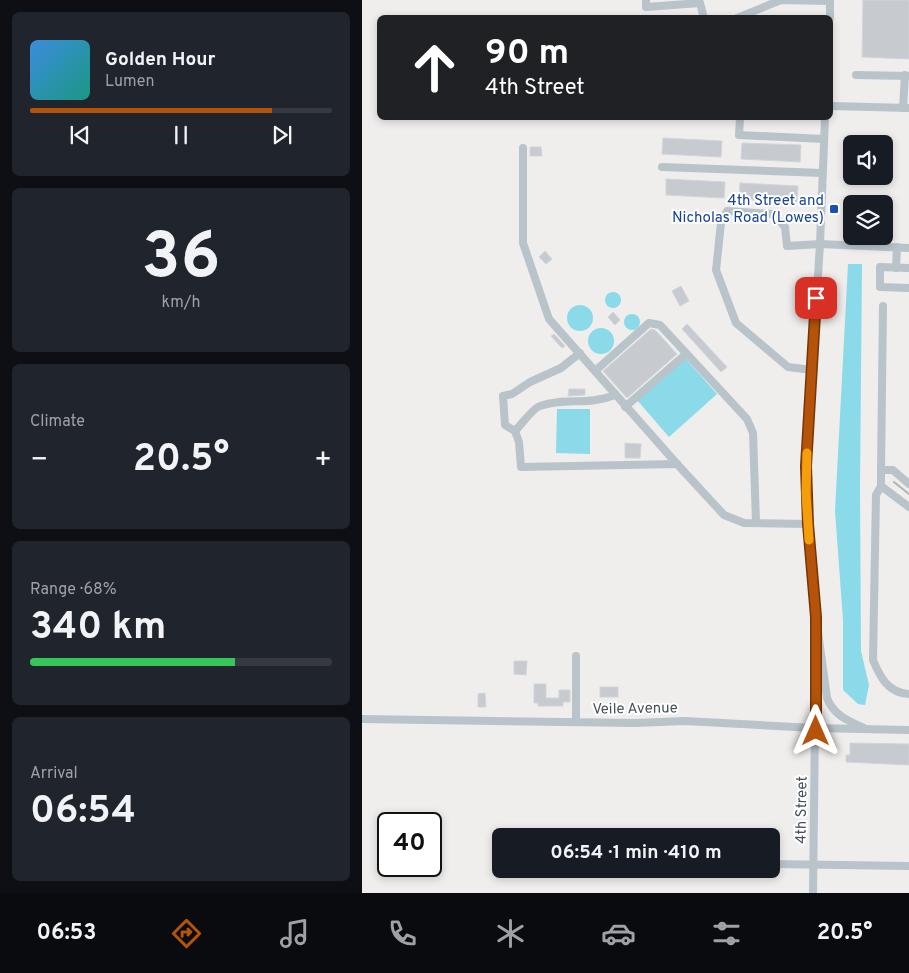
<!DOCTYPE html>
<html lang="en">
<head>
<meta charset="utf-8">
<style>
  body { margin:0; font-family:Overpass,sans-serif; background:#20242c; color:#f1f3f6; height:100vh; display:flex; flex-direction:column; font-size:19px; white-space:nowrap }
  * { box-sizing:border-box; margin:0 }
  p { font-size:16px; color:#9ea1a6 }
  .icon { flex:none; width:28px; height:28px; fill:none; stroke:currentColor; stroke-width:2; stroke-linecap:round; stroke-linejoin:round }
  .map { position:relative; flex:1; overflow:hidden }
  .drawer { display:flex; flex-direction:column; gap:12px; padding:12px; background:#0d0f14; width:362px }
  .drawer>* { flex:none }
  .banner { position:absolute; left:15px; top:15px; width:456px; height:105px; border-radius:8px; box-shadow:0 2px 8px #0003; background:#202124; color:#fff; overflow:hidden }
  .fabs { position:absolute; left:481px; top:135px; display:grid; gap:10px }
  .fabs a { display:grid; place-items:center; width:50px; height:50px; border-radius:8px; background:#171b24; box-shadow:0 2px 8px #0003; font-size:25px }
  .speed { position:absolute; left:15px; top:812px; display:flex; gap:10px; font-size:25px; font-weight:700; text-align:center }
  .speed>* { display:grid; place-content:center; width:65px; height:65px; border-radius:50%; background:#171b24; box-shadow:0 2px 8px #0003; line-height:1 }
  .speed .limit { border:2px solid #111; border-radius:8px; background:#fff; color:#111 }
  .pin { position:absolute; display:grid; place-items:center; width:42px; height:42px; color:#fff; margin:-21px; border-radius:10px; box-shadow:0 2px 8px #0006 }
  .me { position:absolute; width:55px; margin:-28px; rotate:0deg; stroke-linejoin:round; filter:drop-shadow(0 0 4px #0008) }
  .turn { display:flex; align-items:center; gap:18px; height:105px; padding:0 25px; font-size:22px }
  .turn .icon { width:65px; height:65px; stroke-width:2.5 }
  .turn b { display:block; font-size:35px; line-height:42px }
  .big { font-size:38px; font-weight:700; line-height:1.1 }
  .drawer .card { flex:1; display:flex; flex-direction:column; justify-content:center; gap:8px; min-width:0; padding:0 18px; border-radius:8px; background:#20242c }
  .drawer .dial { align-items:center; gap:0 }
  .dial b { font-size:65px; line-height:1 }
  .song { display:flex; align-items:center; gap:15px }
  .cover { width:60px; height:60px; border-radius:8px; background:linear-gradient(135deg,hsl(210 70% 55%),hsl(170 70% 35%)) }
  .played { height:5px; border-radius:2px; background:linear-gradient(90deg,#b45309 80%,#363941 80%) }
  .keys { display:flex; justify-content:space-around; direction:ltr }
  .heat { display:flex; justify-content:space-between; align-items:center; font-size:28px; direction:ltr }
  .charge { height:8px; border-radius:4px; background:linear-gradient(90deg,#34c759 68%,#363941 0) }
  .trip { position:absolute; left:130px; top:828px; width:288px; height:50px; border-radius:8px; background:#171b24; box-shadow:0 2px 8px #0003; font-weight:700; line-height:50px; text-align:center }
  .tab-bar { display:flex; height:80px; justify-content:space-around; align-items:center; background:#090b0e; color:#9ea1a6 }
  .tab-bar .icon { width:35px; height:35px }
  .tab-bar .active { color:#b45309 }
  .tab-bar b { font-size:22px; color:#f1f3f6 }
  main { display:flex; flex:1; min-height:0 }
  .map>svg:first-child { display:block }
  .water { fill:#8adae9 }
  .building { fill:#c7cbd0; stroke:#d1d4d9 }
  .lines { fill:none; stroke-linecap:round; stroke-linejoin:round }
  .minor { stroke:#b9c3ca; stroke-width:8 }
  .rail { stroke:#b0b3b8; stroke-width:2 }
  .route-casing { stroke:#753606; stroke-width:12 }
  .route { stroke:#b45309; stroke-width:9 }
  .slow { stroke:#f59e0b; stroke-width:9 }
  .transit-dot { fill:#1a4fb4; stroke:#fff; stroke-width:2 }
  .labels { text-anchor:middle; stroke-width:4; stroke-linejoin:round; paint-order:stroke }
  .transit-label { font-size:15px; fill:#164399; stroke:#fff; text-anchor:end }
  .street-label { font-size:15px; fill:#46525a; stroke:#fff }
</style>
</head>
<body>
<main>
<section class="drawer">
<div class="card">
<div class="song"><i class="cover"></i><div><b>Golden Hour</b><p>Lumen</p></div></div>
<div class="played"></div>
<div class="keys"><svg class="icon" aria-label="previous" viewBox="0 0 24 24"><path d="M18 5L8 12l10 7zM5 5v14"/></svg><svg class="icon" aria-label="pause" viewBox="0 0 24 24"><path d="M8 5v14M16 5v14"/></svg><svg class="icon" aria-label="next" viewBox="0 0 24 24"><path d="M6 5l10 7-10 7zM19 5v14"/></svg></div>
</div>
<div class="card dial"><b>36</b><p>km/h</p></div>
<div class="card"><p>Climate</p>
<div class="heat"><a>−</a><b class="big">20.5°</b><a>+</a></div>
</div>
<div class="card"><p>Range · 68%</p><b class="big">340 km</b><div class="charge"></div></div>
<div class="card"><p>Arrival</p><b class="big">06:54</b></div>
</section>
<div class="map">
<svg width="547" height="893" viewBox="0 0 547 893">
  <rect width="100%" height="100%" fill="#f0eded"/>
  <g class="water">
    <path d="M486 264H500L498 488 499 651 507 685 503 705 496 704 481 690V620L473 511Z"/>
    <circle cx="251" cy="300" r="8"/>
    <circle cx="218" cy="318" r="13"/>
    <circle cx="270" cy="322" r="8"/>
    <circle cx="239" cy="341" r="13"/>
    <path d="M323 358 355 394 307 437 275 400Z"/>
    <path d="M195 409H228V454L194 453Z"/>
  </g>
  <g class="building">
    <path d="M501 0H547V59L500 57Z"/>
    <path d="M301 138 360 141 359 157 300 154Z"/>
    <path d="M380 143 439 145 438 162 379 159Z"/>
    <path d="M168 147H179L180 156H168Z"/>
    <path d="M304 179 363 182 362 198 304 195Z"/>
    <path d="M378 183 436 186 435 203 377 199Z"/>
    <path d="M183 251 190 259 184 264 177 257Z"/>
    <path d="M319 286 327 301 318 306 310 291Z"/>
    <path d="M251 312 258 320 253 325 246 317Z"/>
    <path d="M325 324 365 367 359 372 320 329Z"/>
    <path d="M289 329 293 330 315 354 265 398 241 371Z"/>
    <path d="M192 334 203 346 200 348 189 336Z"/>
    <path d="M207 389H223V395L206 396Z"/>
    <path d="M263 443 279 444 278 458H263Z"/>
    <path d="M152 661H165L164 675 152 674Z"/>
    <path d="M172 684H184V698H197V690H208V702H201V706H176V703H172Z"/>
    <rect x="238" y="687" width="18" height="10"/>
    <path d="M123 693 124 707H116V694Z"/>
    <path d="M488 743 547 744V765L484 762V755H488Z"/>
  </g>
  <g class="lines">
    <g class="minor">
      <path d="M284 0V7L338 3 342 18"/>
      <path d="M375 18 419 0 468 1"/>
      <path d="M468 18V0"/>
      <path d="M494 75 547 76"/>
      <path d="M469 106 547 108"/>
      <path d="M541 108 543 75"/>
      <path d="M378 118 377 135 462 139"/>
      <path d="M463 118 458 244 444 466 446 524 454 617 465 698C472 716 487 721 504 729"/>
      <path d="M161 148V243L187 319 315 464 362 515 382 523 446 524"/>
      <path d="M300 167 460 173"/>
      <path d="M534 268 535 247"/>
      <path d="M547 268 518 267V287L547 288"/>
      <path d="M218 353 199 368 168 382 150 394 141 396 143 425 153 431C159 425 171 408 178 406 203 397 226 406 253 395"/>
      <path d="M450 370 426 367 374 323 354 270 359 223 365 211 411 214 423 227 425 246 458 244 547 248"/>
      <path d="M233 371 287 323 298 325 385 419 391 433 394 522"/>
      <path d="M263 407 324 354"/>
      <path d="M153 431 157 442 159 467 315 464"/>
      <path d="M519 470 521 306"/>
      <path d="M547 484 531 470H519V486L547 507"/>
      <path d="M519 486 514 495 511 660C518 677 526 693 547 694"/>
      <path d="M214 656V722"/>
      <path d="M0 719 273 723 323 721 451 728 547 730"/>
      <path d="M409 864 547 866"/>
      <path d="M451 893 454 645"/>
    </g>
    <path class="rail" d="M532 482 547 494"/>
  </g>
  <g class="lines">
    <defs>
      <path id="route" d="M454 731V617L446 524 444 466 454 298"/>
    </defs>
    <use href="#route" class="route-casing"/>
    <use href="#route" class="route"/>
    <path class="slow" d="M445 453 444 493 447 540"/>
  </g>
  <rect class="transit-dot" x="467" y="204" width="10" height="10" rx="2.5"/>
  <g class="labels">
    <g class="transit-label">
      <text x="462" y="205">4th Street and<tspan x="462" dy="17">Nicholas Road (Lowes)</tspan></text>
    </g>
    <g class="street-label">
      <text transform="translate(273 708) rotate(-1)" y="5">Veile Avenue</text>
      <text transform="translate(439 810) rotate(-89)" y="5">4th Street</text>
    </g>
  </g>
</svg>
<div class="fabs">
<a><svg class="icon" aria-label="sound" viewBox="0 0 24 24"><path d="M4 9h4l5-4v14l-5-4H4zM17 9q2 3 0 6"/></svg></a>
<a><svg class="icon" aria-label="layers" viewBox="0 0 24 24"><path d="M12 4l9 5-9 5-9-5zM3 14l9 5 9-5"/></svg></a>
</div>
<div class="speed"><div class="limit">40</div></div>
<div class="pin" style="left:454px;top:298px;background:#d93025"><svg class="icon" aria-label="arrive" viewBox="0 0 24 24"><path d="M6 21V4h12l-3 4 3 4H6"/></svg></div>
<svg class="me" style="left:454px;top:731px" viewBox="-20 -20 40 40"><path d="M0-17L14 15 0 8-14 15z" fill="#b45309" stroke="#fff" stroke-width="4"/></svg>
<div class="trip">06:54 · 1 min · 410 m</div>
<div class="banner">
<div class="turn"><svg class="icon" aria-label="ahead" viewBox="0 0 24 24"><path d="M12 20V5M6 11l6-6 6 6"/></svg><div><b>90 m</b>4th Street</div></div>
</div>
</div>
</main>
<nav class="tab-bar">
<b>06:53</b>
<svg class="icon active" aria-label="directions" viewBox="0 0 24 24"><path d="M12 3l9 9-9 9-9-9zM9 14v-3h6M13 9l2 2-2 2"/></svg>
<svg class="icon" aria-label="music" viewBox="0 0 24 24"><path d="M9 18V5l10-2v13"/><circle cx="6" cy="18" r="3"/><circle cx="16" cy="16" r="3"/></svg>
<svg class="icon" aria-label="phone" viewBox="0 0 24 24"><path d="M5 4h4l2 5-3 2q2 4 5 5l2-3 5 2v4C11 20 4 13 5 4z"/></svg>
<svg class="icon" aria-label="climate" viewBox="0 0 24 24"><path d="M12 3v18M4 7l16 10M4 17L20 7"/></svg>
<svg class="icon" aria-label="car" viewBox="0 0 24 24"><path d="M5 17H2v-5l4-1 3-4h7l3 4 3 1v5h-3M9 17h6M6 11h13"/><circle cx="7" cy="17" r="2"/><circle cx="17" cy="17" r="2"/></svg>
<svg class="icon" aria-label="filters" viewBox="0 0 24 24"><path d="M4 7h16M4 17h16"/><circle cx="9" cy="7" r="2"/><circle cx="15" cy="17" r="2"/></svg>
<b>20.5°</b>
</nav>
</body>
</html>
